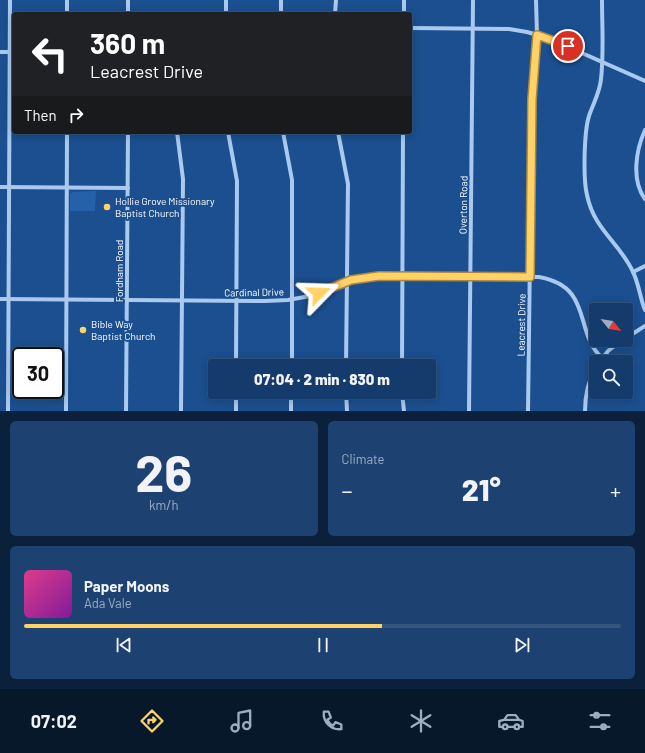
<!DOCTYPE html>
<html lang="en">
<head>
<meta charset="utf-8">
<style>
  body { margin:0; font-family:Barlow,sans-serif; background:#1d4271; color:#f1f3f6; height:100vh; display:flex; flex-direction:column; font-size:15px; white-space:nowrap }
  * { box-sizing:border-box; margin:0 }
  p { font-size:13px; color:#9dadc1 }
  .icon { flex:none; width:22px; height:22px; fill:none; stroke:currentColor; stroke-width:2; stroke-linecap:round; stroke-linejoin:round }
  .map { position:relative; height:411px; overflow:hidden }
  .panel { display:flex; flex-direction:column; gap:10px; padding:10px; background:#0b203b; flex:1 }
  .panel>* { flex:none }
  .top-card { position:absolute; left:12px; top:12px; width:400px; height:122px; border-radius:4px; box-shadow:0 2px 10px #0003,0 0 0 1px #33557e; background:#202124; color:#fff; overflow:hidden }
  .needle { width:26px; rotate:120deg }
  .buttons { position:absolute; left:589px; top:303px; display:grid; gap:8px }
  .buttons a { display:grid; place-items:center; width:44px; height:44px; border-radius:4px; background:#143b6b; box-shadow:0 2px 10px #0003,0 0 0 1px #33557e; font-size:20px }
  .speed { position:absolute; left:12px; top:347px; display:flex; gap:8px; font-size:20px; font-weight:700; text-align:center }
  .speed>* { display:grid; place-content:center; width:52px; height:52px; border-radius:50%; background:#143b6b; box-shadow:0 2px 10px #0003,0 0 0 1px #33557e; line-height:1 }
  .speed .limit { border:2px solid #111; border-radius:6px; background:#fff; color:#111 }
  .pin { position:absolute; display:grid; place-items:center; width:34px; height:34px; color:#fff; margin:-17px; border:2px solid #fff; border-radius:50%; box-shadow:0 1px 4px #0007 }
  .me { position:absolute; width:44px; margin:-22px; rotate:68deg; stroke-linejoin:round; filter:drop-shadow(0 0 3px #0008) }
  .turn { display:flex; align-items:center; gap:14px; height:84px; padding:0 12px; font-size:18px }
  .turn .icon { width:52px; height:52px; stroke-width:2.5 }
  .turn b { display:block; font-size:28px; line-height:34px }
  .then { display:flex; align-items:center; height:38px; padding:0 12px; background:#0003; gap:8px; font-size:15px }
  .big { font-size:30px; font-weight:800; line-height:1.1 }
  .panel .tile { flex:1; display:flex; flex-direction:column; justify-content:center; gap:6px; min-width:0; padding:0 14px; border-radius:6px; background:#1d4271 }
  .panel .dial { align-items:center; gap:0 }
  .dial b { font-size:52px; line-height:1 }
  .song { display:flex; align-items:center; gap:12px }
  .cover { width:48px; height:48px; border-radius:6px; background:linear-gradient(135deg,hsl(330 70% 55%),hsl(290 70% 35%)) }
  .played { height:4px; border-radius:2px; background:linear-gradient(90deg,#ffd166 60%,#33557e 60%) }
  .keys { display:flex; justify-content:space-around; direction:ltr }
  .heat { display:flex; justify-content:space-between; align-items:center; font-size:22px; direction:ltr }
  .panel .tiles { flex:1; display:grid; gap:10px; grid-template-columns:1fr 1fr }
  .tile:last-child { grid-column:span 2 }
  .trip { position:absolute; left:208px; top:359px; width:228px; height:40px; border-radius:4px; background:#143b6b; box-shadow:0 2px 10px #0003,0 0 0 1px #33557e; font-weight:800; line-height:40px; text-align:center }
  .tabs { display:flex; height:64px; justify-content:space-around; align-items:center; background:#08182b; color:#9dadc1 }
  .tabs .icon { width:28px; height:28px }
  .tabs .current { color:#ffd166 }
  .tabs b { font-size:18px; color:#f1f3f6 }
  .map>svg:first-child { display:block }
  .green { fill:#2461a8 }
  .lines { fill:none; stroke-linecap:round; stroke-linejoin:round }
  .minor { stroke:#a9c9ee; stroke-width:4 }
  .route-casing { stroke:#a68842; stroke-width:10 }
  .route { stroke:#ffd166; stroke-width:7 }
  .poi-dot { fill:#ffd166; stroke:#1b4f8f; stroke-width:1.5 }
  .labels { text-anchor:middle; stroke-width:4; stroke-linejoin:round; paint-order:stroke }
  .poi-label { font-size:10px; fill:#fff; stroke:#1b4f8f; text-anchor:start }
  .street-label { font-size:10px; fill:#fff; stroke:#1b4f8f }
</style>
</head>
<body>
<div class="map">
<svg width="645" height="411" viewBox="0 0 645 411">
  <rect width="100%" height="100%" fill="#1b4f8f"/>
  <path class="green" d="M96 191 95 211H70V194L73 192Z"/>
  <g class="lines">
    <g class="minor">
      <path d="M602 0C602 26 604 53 601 79 600 92 593 104 589 116 584 132 583 179 587 195 594 230 620 243 633 272 639 284 640 298 645 310"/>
      <path d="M67 14V0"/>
      <path d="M128 14V0"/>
      <path d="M226 14V0"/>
      <path d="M281 14V0"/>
      <path d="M335 14 336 0"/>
      <path d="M404 14V0"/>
      <path d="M410 28 509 29 527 32 548 38 645 81"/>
      <path d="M0 52H14"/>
      <path d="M645 130C636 150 631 180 645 199"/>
      <path d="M177 132 183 179 181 411"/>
      <path d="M228 132 237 181 236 366"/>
      <path d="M283 132 292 180V366"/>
      <path d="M338 132 348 184 346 366"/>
      <path d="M0 187 128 188"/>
      <path d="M633 272 645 266"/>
      <path d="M0 299 265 301 288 300 310 296 346 282 379 276 539 277C594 287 573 331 602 358"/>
      <path d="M626 338 645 326"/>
      <path d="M600 362 608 351 622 340"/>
      <path d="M402 366 403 132"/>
      <path d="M346 392 347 411"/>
      <path d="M402 392 404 411"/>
      <path d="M8 411 10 0"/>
      <path d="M66 411 67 132"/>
      <path d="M126 411 128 132"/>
      <path d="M236 411V392"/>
      <path d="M291 411V392"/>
      <path d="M469 411 473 0"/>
      <path d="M528 411 532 99 537 35 536 0"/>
      <path d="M585 411C585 395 588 381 596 367"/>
    </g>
  </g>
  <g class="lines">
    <defs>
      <path id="route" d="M319 293 351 280 379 276 530 277 532 99 537 35 568 46"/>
    </defs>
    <use href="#route" class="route-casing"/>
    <use href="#route" class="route"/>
  </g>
  <g class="poi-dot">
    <circle cx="107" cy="207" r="4"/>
    <circle cx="83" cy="330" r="4"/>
  </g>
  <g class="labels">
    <g class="poi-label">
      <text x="115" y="205">Hollie Grove Missionary<tspan x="115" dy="12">Baptist Church</tspan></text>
      <text x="91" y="328">Bible Way<tspan x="91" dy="12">Baptist Church</tspan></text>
    </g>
    <g class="street-label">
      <text transform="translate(463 205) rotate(-89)" y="4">Overton Road</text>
      <text transform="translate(119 271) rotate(-90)" y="4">Fordham Road</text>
      <text transform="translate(254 292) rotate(-1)" y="4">Cardinal Drive</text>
      <text transform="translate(521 325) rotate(-89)" y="4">Leacrest Drive</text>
    </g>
  </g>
</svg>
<div class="buttons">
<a><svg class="needle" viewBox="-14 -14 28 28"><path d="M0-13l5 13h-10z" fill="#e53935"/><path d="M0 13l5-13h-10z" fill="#9dadc1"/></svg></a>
<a><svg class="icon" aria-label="search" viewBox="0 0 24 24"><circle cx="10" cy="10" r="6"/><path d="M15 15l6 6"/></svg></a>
</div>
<div class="speed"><div class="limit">30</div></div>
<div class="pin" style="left:568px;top:46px;background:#d93025"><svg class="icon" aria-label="arrive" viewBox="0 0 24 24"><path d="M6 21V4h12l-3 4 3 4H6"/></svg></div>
<svg class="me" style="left:319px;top:293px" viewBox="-20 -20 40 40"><path d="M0-17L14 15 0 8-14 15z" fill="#ffd166" stroke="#fff" stroke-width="4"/></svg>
<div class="trip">07:04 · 2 min · 830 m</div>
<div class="top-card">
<div class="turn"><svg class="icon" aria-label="left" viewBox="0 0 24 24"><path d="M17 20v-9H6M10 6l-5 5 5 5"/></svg><div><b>360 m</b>Leacrest Drive</div></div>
<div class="then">Then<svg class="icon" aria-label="right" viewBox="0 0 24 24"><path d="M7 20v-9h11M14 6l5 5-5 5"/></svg></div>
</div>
</div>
<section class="panel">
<div class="tiles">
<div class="tile dial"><b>26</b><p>km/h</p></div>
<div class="tile"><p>Climate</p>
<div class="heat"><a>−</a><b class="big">21°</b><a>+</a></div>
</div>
<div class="tile">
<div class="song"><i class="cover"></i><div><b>Paper Moons</b><p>Ada Vale</p></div></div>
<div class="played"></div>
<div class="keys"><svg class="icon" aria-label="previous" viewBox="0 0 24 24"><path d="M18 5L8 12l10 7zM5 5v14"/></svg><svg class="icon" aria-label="pause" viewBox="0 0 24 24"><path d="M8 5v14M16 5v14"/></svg><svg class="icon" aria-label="next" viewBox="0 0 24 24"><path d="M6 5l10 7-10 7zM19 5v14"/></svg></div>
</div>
</div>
</section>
<nav class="tabs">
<b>07:02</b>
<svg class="icon current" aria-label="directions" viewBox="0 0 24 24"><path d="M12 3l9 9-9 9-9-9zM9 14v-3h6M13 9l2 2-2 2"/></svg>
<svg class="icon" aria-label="music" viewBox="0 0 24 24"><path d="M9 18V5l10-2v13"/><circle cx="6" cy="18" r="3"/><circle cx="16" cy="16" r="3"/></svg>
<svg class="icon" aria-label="phone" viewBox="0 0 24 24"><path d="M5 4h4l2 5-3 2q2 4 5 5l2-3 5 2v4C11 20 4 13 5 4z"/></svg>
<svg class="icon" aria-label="climate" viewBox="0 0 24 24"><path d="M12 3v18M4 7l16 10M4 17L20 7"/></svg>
<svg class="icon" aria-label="car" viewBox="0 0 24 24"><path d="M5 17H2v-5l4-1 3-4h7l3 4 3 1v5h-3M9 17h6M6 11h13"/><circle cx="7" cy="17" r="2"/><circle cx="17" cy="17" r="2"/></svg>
<svg class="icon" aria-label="filters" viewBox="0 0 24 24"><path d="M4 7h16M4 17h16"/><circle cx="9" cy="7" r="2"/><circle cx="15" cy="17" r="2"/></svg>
</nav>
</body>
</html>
